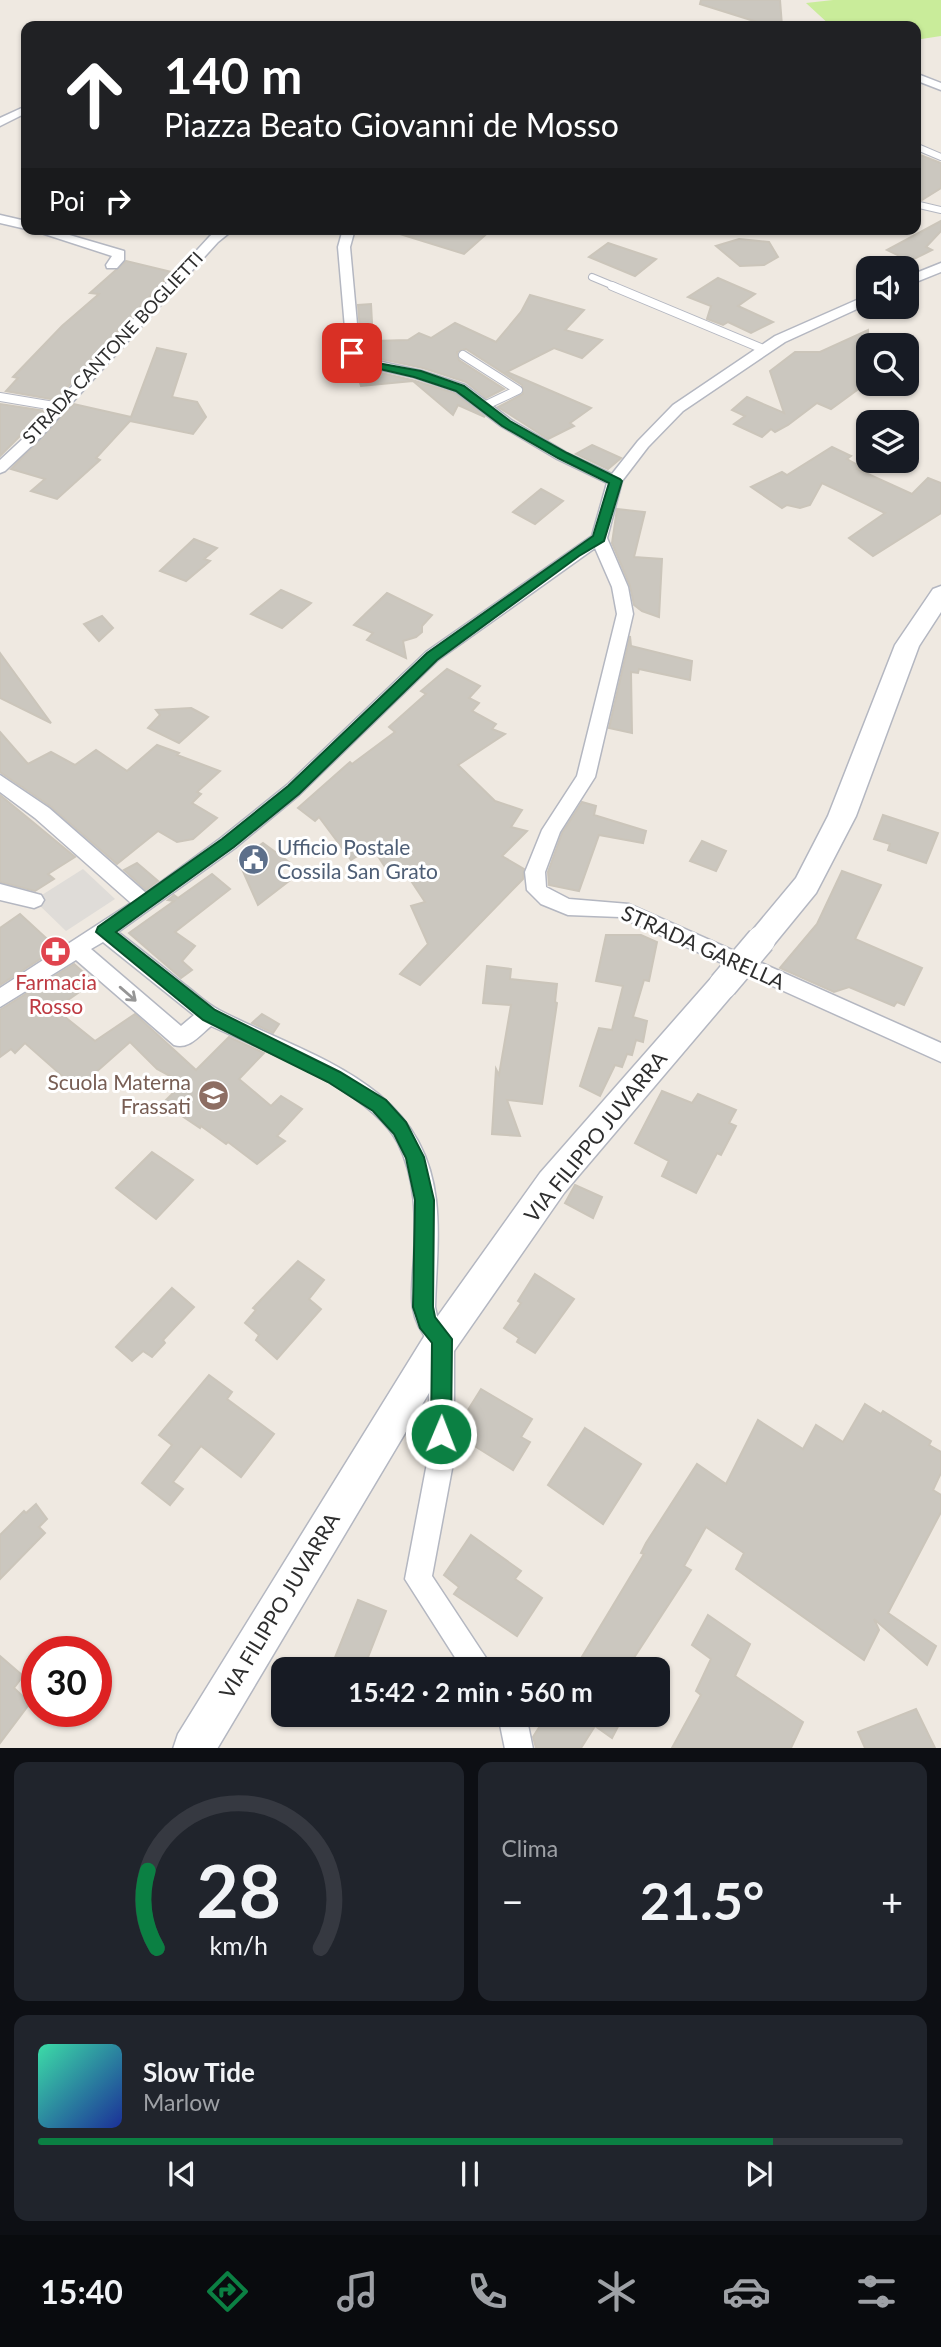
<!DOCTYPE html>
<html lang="it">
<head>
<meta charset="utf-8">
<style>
  body { margin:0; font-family:Lato,sans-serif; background:#20242c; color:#f1f3f6; height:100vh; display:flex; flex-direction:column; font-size:26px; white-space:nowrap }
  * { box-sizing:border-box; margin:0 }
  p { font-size:23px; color:#9ea1a6 }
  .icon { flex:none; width:38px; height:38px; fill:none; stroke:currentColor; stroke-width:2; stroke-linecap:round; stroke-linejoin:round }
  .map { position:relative; height:1748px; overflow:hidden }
  .drawer { display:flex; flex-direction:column; gap:14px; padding:14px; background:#0d0f14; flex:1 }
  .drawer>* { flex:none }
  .top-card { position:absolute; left:21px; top:21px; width:900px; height:214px; border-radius:14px; box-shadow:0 2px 5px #0004; background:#202124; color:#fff; overflow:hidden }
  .fabs { position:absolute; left:856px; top:256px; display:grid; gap:14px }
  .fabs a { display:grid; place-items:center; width:63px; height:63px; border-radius:14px; background:#171b24; box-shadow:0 2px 5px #0004; font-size:35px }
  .speed { position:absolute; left:21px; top:1636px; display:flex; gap:14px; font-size:35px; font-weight:700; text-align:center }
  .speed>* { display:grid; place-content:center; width:91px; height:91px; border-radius:50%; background:#171b24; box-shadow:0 2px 5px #0004; line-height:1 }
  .speed .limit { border:10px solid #d22; background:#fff; color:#111 }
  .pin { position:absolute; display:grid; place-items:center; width:60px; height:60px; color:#fff; margin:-30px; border-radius:14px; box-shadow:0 4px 10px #0006 }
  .me { position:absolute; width:77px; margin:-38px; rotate:1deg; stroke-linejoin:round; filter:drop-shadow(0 0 5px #0008) }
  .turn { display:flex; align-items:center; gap:24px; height:147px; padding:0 28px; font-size:32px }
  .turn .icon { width:91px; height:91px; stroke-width:2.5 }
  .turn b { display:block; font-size:49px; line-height:60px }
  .then { display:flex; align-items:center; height:66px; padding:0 28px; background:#0003; gap:14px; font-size:26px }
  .big { font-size:52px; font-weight:700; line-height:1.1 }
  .drawer .tile { flex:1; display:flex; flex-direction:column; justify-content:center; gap:10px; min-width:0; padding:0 24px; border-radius:14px; background:#20242c }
  .drawer .dial { align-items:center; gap:0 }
  .dial svg { height:182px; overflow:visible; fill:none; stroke:#363941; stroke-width:7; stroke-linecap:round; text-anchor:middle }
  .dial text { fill:#f1f3f6; stroke:none }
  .song { display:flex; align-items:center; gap:21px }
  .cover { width:84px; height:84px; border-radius:10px; background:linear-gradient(135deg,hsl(160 70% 55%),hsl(230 70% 35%)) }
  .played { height:7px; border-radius:4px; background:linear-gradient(90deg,#0b8043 85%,#363941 85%) }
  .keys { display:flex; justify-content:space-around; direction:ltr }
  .heat { display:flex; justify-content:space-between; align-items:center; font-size:38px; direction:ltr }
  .drawer .tiles { flex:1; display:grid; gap:14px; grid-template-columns:1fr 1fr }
  .tile:last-child { grid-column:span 2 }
  .trip { position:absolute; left:271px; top:1657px; width:399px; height:70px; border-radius:14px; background:#171b24; box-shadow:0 2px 5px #0004; font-weight:700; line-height:70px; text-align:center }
  .tab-bar { display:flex; height:112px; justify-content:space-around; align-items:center; background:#090b0e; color:#9ea1a6 }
  .tab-bar .icon { width:49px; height:49px }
  .tab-bar .current { color:#0b8043 }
  .tab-bar b { font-size:32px; color:#f1f3f6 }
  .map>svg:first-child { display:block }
  .pitch { fill:#c9ec9a }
  .plaza { fill:#dfdcd8 }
  .building { fill:#cbc7bf; stroke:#cbc5ba; stroke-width:2 }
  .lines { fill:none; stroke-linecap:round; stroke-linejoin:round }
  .service-far1-casing { stroke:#b4b7c1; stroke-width:8 }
  .service-casing { stroke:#b4b7c1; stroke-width:10 }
  .minor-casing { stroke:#b4b7c1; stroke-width:3 }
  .secondary-casing { stroke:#b4b7c1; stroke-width:3 }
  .service-far1 { stroke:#fff; stroke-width:6 }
  .service { stroke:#fff; stroke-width:8 }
  .minor { fill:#fff; fill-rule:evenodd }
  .secondary { fill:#fff; fill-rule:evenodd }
  .secondary-bridge-casing { stroke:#b4b7c1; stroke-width:31; stroke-linecap:butt }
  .secondary-bridge { stroke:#fff; stroke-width:28 }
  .oneway { stroke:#969696 }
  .route { fill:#0b8043; stroke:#07532c; stroke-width:2 }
  .labels { text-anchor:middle; stroke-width:6; stroke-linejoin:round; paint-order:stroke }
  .far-street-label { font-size:18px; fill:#2e2e2e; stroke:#fff }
  .service-label { font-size:21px; fill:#4e5e75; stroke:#fff; text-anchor:start }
  .street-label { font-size:21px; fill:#2e2e2e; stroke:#fff }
  .health-label { font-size:21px; fill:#be3a42; stroke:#fff }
  .education-label { font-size:21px; fill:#785e54; stroke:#fff; text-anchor:end }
</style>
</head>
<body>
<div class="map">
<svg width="941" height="1749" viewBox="0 0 941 1749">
  <rect width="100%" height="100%" fill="#efe9e1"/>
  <path class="pitch" d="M833 0H941V36L915 40V26H831L806 3Z"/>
  <path class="plaza" d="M83 869 115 899 66 931 34 900Z"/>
  <g class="building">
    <path d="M701 0H780L782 26H770L700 4Z"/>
    <path d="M915 153 941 163V188L922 200 915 198Z"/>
    <path d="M941 221V231L926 247 932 250 910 261 887 250Z"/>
    <path d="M401 229H492L464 254 400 234Z"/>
    <path d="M739 239 769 242 778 257 764 265 740 266 716 246Z"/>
    <path d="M608 243 656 259 635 276 589 257Z"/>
    <path d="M126 261 172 272 56 400 6 391 18 378 13 377 62 326 99 294 90 293Z"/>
    <path d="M718 278 755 294 738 306 773 322 751 333 728 322 723 325 707 319 711 306 688 297Z"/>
    <path d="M530 295 584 310 565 330 602 340 582 358 554 348 507 372 591 408 570 423 574 426 548 439 498 407 523 394 522 385 466 349 457 352 459 360 504 389 486 398 466 382 423 368 362 355 358 305 371 304 373 341 408 340 419 333 431 338 455 323 496 342 521 312Z"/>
    <path d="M868 330V382L831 409 817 403 788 425 775 432 771 429 762 437 734 424 745 416 732 410 747 397 784 413 770 371 795 352H820Z"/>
    <path d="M157 348 186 354 172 397 197 402 206 417 193 434 130 421 96 458 100 460 57 499 31 491 45 479 11 469 74 404 131 417Z"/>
    <path d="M355 367 412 380 454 393 485 417 458 405 453 415 413 381 361 386Z"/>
    <path d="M0 404 45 411 0 456Z"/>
    <path d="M592 445 621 458 608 469 576 454Z"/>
    <path d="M832 447 851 456 847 459 861 467 857 469 912 494 928 478 941 483V513L873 556 849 538 885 513 822 483 810 505 800 508 787 505 782 508 751 487 782 472 787 475Z"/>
    <path d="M541 489 563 501 535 524 513 512Z"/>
    <path d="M617 509 645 512 634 557 662 559 659 617 642 611 634 605 630 586 612 543Z"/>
    <path d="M194 539 217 548 204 559 210 561 186 581 160 571Z"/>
    <path d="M281 590 311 603 282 628 251 614Z"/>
    <path d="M387 593 432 615 422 626V632L416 637 403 641 406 658 367 640 373 633 354 625Z"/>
    <path d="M102 616 113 628 99 641 84 624Z"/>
    <path d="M630 636 631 646 692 661 690 680 639 669 638 673 631 672 632 733 609 728Z"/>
    <path d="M0 653 51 723 0 698Z"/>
    <path d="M447 669 480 686 469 698 479 703 472 711 496 724 492 729 505 734 458 765 495 801 522 810 511 827 527 831 502 856 524 869 523 879 420 985 400 974 428 944 411 906 425 902 400 864 387 870 372 847 351 860 319 817 315 821 298 808 350 762 352 764 395 732 389 727 426 694 421 691Z"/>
    <path d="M191 708 208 717 179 743 148 728 160 715 156 710Z"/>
    <path d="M0 732 28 764 51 752 75 765 96 750 127 771 157 745 179 753 177 755 220 771 197 792 201 794 192 803 217 818 193 839 177 842 158 831 117 864 50 806 0 772Z"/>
    <path d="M0 795 75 857 48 874 54 879 35 891 0 882Z"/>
    <path d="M582 802 596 806 594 815 646 831 643 843 599 835 579 891 549 885 548 872 562 833Z"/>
    <path d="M883 815 938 833 926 863 888 850 890 844 874 839Z"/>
    <path d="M702 841 726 851 716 871 690 861Z"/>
    <path d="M263 843 289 862 277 872 289 881 258 905 238 860Z"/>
    <path d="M137 863 158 881 146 890 124 870Z"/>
    <path d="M842 871 881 885 855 939 922 968 904 1005 897 1002 894 1006 849 987 834 992 780 968 817 924Z"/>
    <path d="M212 874 230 889 175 932 195 946 182 961 192 970 181 978 129 933 174 901 168 900 174 895 178 898Z"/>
    <path d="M20 914 57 948 0 985V928Z"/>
    <path d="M606 935H641L657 942 649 981 644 980 633 1017 647 1021 643 1042 636 1040 632 1055 627 1054 622 1067 615 1065 600 1096 580 1086 599 1028 612 1030 623 986 596 981Z"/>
    <path d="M74 964 94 982 55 1009 95 1041 135 1014 196 1070 229 1037 264 1053 239 1079 271 1106 281 1096 302 1109 277 1136 285 1141 257 1164 228 1142 226 1144 201 1126 200 1128 163 1103 183 1083 157 1069 130 1042 77 1089 25 1043 15 1053 11 1049 0 1057V1010Z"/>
    <path d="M487 966 511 969 510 979 557 984 555 1002 557 1003 542 1104 507 1100 520 1136 492 1134 496 1069 499 1075 511 1005 483 1003Z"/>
    <path d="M262 1014 279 1024 273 1033 252 1023Z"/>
    <path d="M662 1091 692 1103 698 1094 736 1110 729 1123 736 1126 721 1155 717 1153 696 1193 662 1176 669 1161 635 1143Z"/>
    <path d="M152 1152 193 1180 156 1219 116 1188Z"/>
    <path d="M575 1185 602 1197 593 1218 565 1203Z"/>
    <path d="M298 1261 324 1280 309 1299 321 1309 277 1359 256 1340 259 1335 245 1323 256 1310 253 1308Z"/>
    <path d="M535 1274 574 1299 535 1353 517 1342 519 1338 504 1328 521 1303 518 1301Z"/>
    <path d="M172 1288 194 1307 163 1340 165 1343 152 1357 143 1351 132 1361 116 1347Z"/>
    <path d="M209 1375 232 1392 227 1399 274 1434 241 1477 201 1446 173 1482 183 1489 170 1505 142 1483 172 1445 159 1435Z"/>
    <path d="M481 1389 532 1419 521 1437 530 1442 513 1470 457 1435V1414L463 1418Z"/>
    <path d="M865 1404 881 1414 883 1411 931 1441 929 1445 941 1452V1473L933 1490 941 1495V1512L888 1613 936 1646 927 1665 874 1619 879 1630 864 1660 736 1569 744 1553 706 1527 684 1566 691 1570 626 1670H574L644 1554 641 1553 646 1543 697 1464 726 1484 758 1420 803 1449 816 1425 843 1442Z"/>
    <path d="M585 1428 641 1464 603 1524 548 1485Z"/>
    <path d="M36 1504 47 1519 39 1527 45 1533 0 1579V1535L24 1511 26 1513Z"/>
    <path d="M471 1535 521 1571 515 1579 542 1598 517 1636 454 1594 459 1587 444 1575Z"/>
    <path d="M358 1600 386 1611 363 1670H330Z"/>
    <path d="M708 1615 750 1644 735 1676 803 1722 791 1748H672L701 1695 696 1691 711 1659 692 1645Z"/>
    <path d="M0 1656 23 1676 14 1688 30 1703 0 1743Z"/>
    <path d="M916 1709 935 1748H865L858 1732Z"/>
    <path d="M547 1715H624L612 1738 595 1726 581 1748H536L533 1737Z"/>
  </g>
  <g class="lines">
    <defs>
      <g id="service-far1">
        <path d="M915 146 941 157"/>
        <path d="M915 204 941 210"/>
        <path d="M592 277 616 287"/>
      </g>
      <g id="service">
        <path d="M612 286 763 349"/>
        <path d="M463 355 518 390 484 406"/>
        <path d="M0 397 60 407"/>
      </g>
      <g id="minor">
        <path d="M915 73 941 83V90L915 80Z"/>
        <path d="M26 106V113L0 126V118Z"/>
        <path d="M0 215 26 221V229L0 223Z"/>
        <path d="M29 229H49L124 251V260L117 268H107L106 265 112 256Z"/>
        <path d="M219 229H234L218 242 39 439 5 471 0 473V460L29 433 210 236Z"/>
        <path d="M343 229H355L350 247 360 357 422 371 465 385 511 420 567 453 612 474 638 441 673 405 775 336 868 295V304L785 342 683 411 648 447 622 481 607 538 628 587 633 614 595 777 560 832 545 872 546 887 569 899 629 904 941 1043V1062L620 917 568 915 541 904 527 890 525 872 542 830 577 776 617 614 612 587 595 548 438 660 299 795 235 848 118 932C140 949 163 967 185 985 196 993 207 1004 219 1010 309 1057 423 1081 436 1200 440 1235 436 1272 435 1307L437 1316 454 1339V1458L432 1576 494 1670H463L405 1579 428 1458 430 1343C406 1315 412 1292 414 1258 416 1219 416 1179 398 1143 370 1090 265 1051 211 1026 200 1035 189 1050 174 1045L76 960 0 1007V988L131 903 35 818 0 792V775L49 808 146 893 221 838 287 785 426 652 592 536 607 483 557 459 501 426 455 391 413 377 348 363 338 247ZM103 942 194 1015 181 1026 91 949Z"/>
        <path d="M941 263V272L906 286V277Z"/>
        <path d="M0 884 41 895 44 900 41 905 34 908 0 900Z"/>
        <path d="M498 1715H526L533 1749H505Z"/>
      </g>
      <g id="secondary">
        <path d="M941 586V612L919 646 856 816 816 893 771 948 761 951 751 948 747 940 751 932 796 878 828 816 895 645 933 589Z"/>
        <path d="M723 973 733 976 738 985 733 994 564 1193 454 1351 217 1749H173L178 1734 430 1327 540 1173 713 976Z"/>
      </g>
    </defs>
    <use href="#service-far1" class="service-far1-casing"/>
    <use href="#service" class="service-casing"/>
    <use href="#minor" class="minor-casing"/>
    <use href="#secondary" class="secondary-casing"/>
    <use href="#service-far1" class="service-far1"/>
    <use href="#service" class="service"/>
    <use href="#minor" class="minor"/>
    <use href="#secondary" class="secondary"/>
    <defs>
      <path id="secondary-bridge" d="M723 985 761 940"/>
    </defs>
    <use href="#secondary-bridge" class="secondary-bridge-casing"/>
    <use href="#secondary-bridge" class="secondary-bridge"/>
  </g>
  <defs><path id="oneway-shaft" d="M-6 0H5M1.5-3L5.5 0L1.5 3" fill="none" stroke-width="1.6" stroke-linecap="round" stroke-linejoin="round" transform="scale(1.75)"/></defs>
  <use class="oneway" href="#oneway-shaft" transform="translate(128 994) rotate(41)"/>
  <path class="route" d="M352 350 356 351 361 360 421 371 464 386 510 421 567 453 620 479 622 481 604 541 579 556 437 660 299 794 234 847 116 932 215 1010 340 1072 386 1100 406 1122 424 1157 434 1200 433 1307 435 1317 452 1339 451 1434 448 1441 441 1444 434 1441 431 1434 432 1343 420 1328 413 1307 415 1200 406 1158 394 1134 373 1111 328 1082 203 1020 96 932 98 927 222 839 288 786 427 653 593 536 609 483 558 458 502 426 456 391 414 377 371 367 355 366 347 360 346 353Z"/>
  <defs>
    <symbol id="civic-disc" viewBox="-11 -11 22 22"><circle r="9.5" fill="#5c6f8a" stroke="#fff"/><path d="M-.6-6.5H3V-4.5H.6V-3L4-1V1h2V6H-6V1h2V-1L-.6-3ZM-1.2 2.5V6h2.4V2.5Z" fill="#fff"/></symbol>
    <symbol id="pharmacy-disc" viewBox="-11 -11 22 22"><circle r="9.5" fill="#e0444e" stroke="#fff"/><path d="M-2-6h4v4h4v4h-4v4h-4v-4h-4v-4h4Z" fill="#fff"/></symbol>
    <symbol id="school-disc" viewBox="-11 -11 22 22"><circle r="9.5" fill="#8d6e63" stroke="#fff"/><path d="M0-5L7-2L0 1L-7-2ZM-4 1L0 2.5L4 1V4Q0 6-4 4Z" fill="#fff"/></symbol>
  </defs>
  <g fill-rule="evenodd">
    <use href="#civic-disc" x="236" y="842" width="35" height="35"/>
    <use href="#pharmacy-disc" x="38" y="934" width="35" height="35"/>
    <use href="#school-disc" x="196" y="1078" width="35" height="35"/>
  </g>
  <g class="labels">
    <g class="far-street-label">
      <text transform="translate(113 348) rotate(-47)" y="6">STRADA CANTONE BOGLIETTI</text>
    </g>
    <g class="service-label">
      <text x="277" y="855">Ufficio Postale<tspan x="277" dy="24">Cossila San Grato</tspan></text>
    </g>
    <g class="street-label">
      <text transform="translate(703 948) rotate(24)" y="7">STRADA GARELLA</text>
      <text transform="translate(596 1137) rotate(-51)" y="7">VIA FILIPPO JUVARRA</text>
      <text transform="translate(280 1606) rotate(-59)" y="7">VIA FILIPPO JUVARRA</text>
    </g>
    <g class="health-label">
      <text x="56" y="990">Farmacia<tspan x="56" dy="24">Rosso</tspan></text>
    </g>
    <g class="education-label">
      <text x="191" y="1090">Scuola Materna<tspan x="191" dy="24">Frassati</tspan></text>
    </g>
  </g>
</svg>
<div class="fabs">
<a><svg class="icon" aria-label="sound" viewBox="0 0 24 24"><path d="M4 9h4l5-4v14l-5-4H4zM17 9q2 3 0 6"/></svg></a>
<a><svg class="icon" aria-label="search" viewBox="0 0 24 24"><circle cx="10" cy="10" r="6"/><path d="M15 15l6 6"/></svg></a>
<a><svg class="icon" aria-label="layers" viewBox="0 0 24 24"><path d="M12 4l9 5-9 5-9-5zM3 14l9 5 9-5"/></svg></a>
</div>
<div class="speed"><div class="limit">30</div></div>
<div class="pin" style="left:352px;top:353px;background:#d93025"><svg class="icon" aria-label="arrive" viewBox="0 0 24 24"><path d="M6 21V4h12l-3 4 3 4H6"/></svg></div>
<svg class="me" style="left:441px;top:1434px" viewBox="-20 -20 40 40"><circle r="17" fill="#0b8043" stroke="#fff" stroke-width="3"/><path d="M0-11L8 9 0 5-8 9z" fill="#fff"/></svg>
<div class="trip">15:42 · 2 min · 560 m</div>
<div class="top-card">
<div class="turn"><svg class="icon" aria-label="ahead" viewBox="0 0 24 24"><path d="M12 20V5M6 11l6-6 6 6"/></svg><div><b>140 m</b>Piazza Beato Giovanni de Mosso</div></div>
<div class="then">Poi<svg class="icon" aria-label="right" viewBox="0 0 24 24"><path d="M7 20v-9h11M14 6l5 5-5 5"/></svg></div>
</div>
</div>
<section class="drawer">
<div class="tiles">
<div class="tile dial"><svg viewBox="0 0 100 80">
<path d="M14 69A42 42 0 1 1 86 69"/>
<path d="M14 69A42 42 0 0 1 10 35" stroke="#0b8043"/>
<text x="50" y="56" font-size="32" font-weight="700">28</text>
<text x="50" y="72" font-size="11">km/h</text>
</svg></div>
<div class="tile"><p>Clima</p>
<div class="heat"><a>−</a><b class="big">21.5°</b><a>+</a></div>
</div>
<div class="tile">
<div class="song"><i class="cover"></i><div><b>Slow Tide</b><p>Marlow</p></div></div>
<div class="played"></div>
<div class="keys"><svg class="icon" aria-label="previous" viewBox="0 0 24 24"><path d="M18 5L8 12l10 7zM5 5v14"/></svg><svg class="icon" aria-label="pause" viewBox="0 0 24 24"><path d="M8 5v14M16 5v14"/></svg><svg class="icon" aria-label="next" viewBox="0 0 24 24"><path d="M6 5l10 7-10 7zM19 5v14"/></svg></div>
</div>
</div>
</section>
<nav class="tab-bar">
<b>15:40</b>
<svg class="icon current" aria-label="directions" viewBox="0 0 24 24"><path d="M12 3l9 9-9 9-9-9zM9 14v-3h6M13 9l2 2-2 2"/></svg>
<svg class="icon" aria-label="music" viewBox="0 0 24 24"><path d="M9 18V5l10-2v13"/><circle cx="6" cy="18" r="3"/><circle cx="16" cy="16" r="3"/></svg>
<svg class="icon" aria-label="phone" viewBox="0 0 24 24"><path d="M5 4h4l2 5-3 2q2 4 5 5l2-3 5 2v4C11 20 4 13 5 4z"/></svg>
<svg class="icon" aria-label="climate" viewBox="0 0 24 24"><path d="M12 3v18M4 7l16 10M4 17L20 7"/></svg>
<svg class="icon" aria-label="car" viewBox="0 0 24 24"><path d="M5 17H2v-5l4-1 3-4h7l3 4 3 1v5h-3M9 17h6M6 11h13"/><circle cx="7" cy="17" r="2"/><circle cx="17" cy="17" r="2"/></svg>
<svg class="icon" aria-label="filters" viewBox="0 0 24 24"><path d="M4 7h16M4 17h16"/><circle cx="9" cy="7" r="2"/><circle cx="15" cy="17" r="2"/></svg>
</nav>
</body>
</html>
